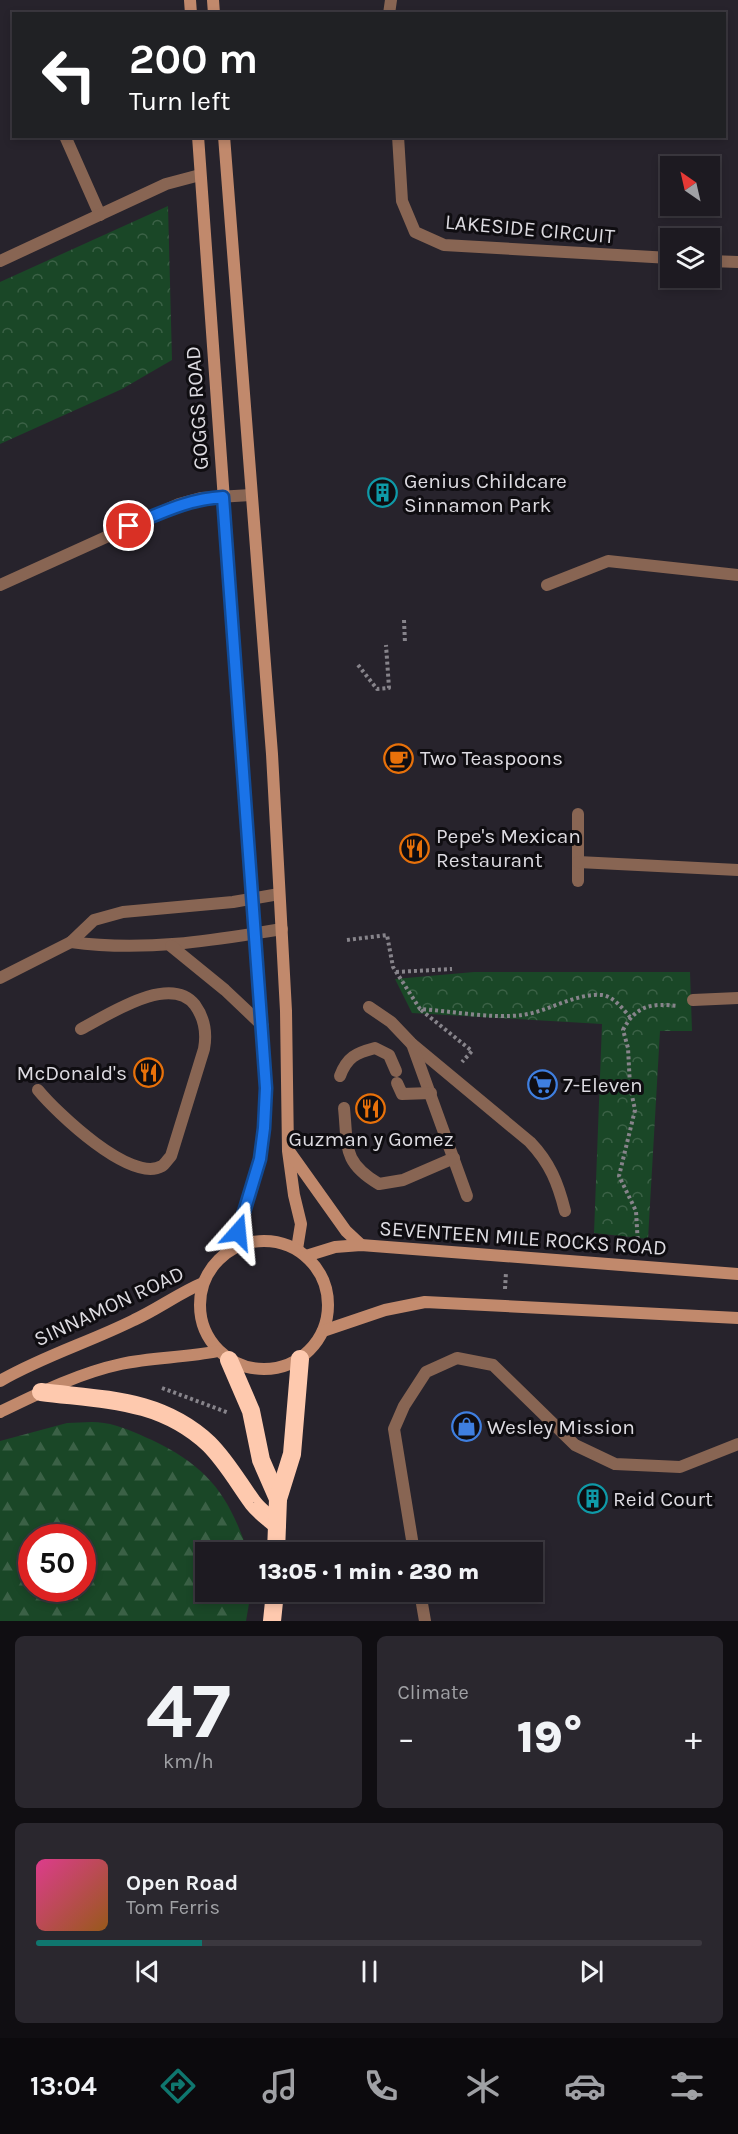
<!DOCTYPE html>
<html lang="en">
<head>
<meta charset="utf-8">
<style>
  body { margin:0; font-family:Karla,sans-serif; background:#2a272e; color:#f1f3f6; height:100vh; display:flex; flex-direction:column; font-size:22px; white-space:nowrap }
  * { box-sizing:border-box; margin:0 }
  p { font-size:20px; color:#a0a1a5 }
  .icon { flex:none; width:33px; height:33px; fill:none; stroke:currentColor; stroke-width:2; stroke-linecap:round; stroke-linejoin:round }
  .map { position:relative; height:1621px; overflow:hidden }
  .sheet { display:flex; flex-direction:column; gap:15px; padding:15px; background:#100e12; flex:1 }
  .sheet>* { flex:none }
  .hud { position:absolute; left:12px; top:12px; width:714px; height:126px; border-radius:0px; box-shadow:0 3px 9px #0003,0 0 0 2px #3b383f; background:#202124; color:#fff; overflow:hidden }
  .needle { width:39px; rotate:326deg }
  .tools { position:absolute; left:660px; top:156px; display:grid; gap:12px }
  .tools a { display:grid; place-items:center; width:60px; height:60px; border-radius:0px; background:#1d1a21; box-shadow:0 3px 9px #0003,0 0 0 2px #3b383f; font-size:30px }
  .speed { position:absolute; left:18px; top:1524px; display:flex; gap:12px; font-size:30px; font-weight:700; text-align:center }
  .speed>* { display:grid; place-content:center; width:78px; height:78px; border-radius:50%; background:#1d1a21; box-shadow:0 3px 9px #0003,0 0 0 2px #3b383f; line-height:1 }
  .speed .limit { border:9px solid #d22; background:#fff; color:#111 }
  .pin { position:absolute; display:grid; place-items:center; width:51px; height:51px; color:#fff; margin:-26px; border:3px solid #fff; border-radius:50%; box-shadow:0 2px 6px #0007 }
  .me { position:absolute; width:66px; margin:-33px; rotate:18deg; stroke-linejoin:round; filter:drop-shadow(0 0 4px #0008) }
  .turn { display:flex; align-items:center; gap:21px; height:126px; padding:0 18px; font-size:27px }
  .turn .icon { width:78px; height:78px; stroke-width:2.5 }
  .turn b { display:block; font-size:42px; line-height:51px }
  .big { font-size:45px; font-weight:800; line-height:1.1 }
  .sheet .widget { flex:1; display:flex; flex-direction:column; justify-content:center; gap:9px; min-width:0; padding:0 21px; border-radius:9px; background:#2a272e }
  .sheet .dial { align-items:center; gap:0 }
  .dial b { font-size:78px; line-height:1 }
  .song { display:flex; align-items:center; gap:18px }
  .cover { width:72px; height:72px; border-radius:9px; background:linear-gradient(135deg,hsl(330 70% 55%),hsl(30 70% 35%)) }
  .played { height:6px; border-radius:3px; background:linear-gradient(90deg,#0f766e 25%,#3b383f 25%) }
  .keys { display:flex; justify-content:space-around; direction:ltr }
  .heat { display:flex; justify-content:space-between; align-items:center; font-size:33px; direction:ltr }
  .sheet .tiles { flex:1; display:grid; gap:15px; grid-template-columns:1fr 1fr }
  .widget:last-child { grid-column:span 2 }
  .trip { position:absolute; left:195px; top:1542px; width:348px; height:60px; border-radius:0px; background:#1d1a21; box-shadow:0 3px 9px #0003,0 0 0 2px #3b383f; font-weight:800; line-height:60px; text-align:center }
  .dock { display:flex; height:96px; justify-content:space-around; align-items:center; background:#0c0a0d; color:#a0a1a5 }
  .dock .icon { width:42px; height:42px }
  .dock .active { color:#0f766e }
  .dock b { font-size:27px; color:#f1f3f6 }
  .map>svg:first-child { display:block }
  .forest { fill:url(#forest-firs); fill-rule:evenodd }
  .park { fill:url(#park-crowns) }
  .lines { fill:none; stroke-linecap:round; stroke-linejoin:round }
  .path { stroke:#87848b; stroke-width:4; stroke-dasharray:3 3; stroke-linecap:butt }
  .service { stroke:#886553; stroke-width:12 }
  .minor { stroke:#886553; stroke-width:12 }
  .secondary { stroke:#c1896c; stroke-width:12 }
  .motorway { stroke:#fec9ae; stroke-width:18 }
  .route-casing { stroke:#114b97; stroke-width:15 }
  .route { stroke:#1a73e8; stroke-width:10 }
  .labels { text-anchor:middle; stroke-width:6; stroke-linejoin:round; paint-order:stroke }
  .street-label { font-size:21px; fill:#dddbe1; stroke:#0f0d11 }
  .poi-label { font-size:21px; fill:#dddbe1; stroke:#0f0d11; text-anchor:start }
</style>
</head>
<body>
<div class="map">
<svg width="738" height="1621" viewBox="0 0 738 1621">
  <defs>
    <pattern id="forest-firs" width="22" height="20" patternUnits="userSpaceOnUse" patternTransform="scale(1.5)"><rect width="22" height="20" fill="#1a4727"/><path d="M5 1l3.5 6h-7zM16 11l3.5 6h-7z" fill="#3b6146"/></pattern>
    <pattern id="park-crowns" width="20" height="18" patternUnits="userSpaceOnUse" patternTransform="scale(1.5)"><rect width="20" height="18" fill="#1a4727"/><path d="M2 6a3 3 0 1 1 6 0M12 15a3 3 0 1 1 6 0" fill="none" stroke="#3b6146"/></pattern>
  </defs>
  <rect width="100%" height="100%" fill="#27232c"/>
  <path class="forest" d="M67 1423C79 1423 92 1421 104 1423 120 1425 138 1434 152 1440 208 1467 228 1494 248 1552H206V1592H251L246 1621H0V1441ZM32 1538H82V1588H32Z"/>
  <g class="park">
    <path d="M168 206 172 360 122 389 0 444V282Z"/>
    <path d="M474 972H690L692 1031H660L648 1239 594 1233 602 1024 412 1013 395 979Z"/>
  </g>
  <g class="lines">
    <g class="path">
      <path d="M404 620 405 643"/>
      <path d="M358 665 377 689 389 688 386 645"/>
      <path d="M347 940 387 935 393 967 420 1009C450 1011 494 1019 522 1015 547 1012 575 993 602 995 613 996 623 1009 630 1017"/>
      <path d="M396 972 452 969"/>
      <path d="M421 1010 472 1051 462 1062"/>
      <path d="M638 1245 636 1211 619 1176 635 1110 630 1086 628 1048 623 1030C636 1005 652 1003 678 1006"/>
      <path d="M505 1289 506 1272"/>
      <path d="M162 1388 229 1413"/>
    </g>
    <g class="service">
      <path d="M65 136 100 215"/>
      <path d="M0 261 166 184 200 175"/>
      <path d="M0 585 179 504 201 498 251 495"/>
      <path d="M578 814V881"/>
      <path d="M578 862 738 870"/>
      <path d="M71 942C143 952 210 941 282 929"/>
      <path d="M171 946 225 990 263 1026"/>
      <path d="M0 978 71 942 94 920 123 912 233 902 279 894"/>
      <path d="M693 1000 738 998"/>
      <path d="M369 1007 391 1022 411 1043 530 1142C550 1163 558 1183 565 1211"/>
      <path d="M412 1044 467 1196"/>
      <path d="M340 1076C347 1057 356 1053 375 1048L389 1055 396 1071"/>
      <path d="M397 1083 402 1094 431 1093"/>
      <path d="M38 1090C56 1112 131 1184 162 1166 165 1164 168 1159 171 1156L204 1049C207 1033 205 1019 195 1005 170 973 108 1015 81 1029"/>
      <path d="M344 1108C348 1147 342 1162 379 1184L403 1180 454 1158"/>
      <path d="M414 1552 394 1429 404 1406 426 1372 457 1358 493 1365 575 1445 615 1464 680 1467 738 1444"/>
      <path d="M420 1592 425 1621"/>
    </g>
    <g class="minor">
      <path d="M389 14 391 0"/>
      <path d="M398 136 402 201 415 232 444 245 670 258"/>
      <path d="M710 261 738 262"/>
      <path d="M547 585 608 561 738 575"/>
    </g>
    <g class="secondary">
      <path d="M190 0 191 14"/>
      <path d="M213 0 214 14"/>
      <path d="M198 136 266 1088 264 1128 260 1159 234 1248"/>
      <path d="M224 136 272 754 286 1011 288 1151 294 1195 301 1224 297 1249"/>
      <path d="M289 1151 346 1231 361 1245"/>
      <circle cx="264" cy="1305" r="64"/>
      <path d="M306 1256 335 1247 361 1245 738 1274"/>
      <path d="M323 1331 385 1310 425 1302 738 1318"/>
      <path d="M0 1381C43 1356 90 1342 134 1320 158 1309 179 1293 203 1283"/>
      <path d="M0 1412C39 1393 79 1373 121 1364 153 1357 185 1358 218 1351"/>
    </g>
    <g class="motorway">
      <path d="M229 1360 251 1411 261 1460 278 1499"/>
      <path d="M41 1392C103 1400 160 1398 209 1444 227 1462 239 1484 253 1503 260 1512 269 1518 277 1525"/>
      <path d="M276 1552 278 1499 292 1454 300 1359"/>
      <path d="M272 1621 275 1592"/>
    </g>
  </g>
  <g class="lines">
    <defs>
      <path id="route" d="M129 526C161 513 188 499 223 497L266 1088 264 1128 260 1159 238 1232"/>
    </defs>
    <use href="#route" class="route-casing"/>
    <use href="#route" class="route"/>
  </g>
  <defs>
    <symbol id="building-ring" viewBox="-11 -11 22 22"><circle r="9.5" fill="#0f0d11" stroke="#0f9aa8" stroke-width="1.5"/><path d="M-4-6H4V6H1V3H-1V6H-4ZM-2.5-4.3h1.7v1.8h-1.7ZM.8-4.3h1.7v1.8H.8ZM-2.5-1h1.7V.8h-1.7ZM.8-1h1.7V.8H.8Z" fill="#0f9aa8"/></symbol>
    <symbol id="cafe-ring" viewBox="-11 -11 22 22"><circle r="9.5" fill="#0f0d11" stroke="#e8710a" stroke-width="1.5"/><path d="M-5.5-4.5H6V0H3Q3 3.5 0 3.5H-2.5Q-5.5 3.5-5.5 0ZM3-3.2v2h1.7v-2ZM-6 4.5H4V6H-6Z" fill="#e8710a"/></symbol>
    <symbol id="restaurant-ring" viewBox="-11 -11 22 22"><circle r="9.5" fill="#0f0d11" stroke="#e8710a" stroke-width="1.5"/><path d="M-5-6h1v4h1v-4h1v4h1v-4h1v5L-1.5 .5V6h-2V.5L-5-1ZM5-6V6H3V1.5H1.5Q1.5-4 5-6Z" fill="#e8710a"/></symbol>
    <symbol id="supermarket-ring" viewBox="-11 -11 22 22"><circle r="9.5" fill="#0f0d11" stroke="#3f7fe0" stroke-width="1.5"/><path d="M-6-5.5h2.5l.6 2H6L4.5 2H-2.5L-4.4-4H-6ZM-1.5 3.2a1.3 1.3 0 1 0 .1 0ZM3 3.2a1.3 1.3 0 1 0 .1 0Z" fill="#3f7fe0"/></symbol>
    <symbol id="shop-ring" viewBox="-11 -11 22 22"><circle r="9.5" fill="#0f0d11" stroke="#3f7fe0" stroke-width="1.5"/><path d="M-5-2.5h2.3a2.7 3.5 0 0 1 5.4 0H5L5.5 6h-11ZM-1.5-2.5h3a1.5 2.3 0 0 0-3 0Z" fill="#3f7fe0"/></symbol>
  </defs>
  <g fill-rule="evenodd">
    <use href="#building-ring" x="366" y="476" width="33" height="33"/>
    <use href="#cafe-ring" x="382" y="742" width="33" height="33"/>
    <use href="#restaurant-ring" x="398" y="832" width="33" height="33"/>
    <use href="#restaurant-ring" x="132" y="1056" width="33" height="33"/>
    <use href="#supermarket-ring" x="526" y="1068" width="33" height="33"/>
    <use href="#restaurant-ring" x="354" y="1092" width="33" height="33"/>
    <use href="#shop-ring" x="450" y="1410" width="33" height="33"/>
    <use href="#building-ring" x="576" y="1482" width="33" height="33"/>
  </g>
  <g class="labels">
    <g class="street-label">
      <text transform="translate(530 229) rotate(5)" y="7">LAKESIDE CIRCUIT</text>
      <text transform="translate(197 408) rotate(-94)" y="7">GOGGS ROAD</text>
      <text transform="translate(523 1238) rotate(4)" y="7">SEVENTEEN MILE ROCKS ROAD</text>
      <text transform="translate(109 1306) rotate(-25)" y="7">SINNAMON ROAD</text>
    </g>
    <g class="poi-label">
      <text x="404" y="488">Genius Childcare<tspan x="404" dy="24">Sinnamon Park</tspan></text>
      <text x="420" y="765">Two Teaspoons</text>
      <text x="436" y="843">Pepe's Mexican<tspan x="436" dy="24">Restaurant</tspan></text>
      <text x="127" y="1080" text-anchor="end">McDonald's</text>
      <text x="563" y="1092">7-Eleven</text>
      <text x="371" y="1146" text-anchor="middle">Guzman y Gomez</text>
      <text x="487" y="1434">Wesley Mission</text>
      <text x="613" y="1506">Reid Court</text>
    </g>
  </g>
</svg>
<div class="tools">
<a><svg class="needle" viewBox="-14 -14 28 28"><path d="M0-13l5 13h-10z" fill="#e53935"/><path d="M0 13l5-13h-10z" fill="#a0a1a5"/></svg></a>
<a><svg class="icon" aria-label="layers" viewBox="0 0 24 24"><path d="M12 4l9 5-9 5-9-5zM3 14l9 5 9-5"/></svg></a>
</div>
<div class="speed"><div class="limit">50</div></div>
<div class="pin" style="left:129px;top:526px;background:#d93025"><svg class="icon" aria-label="arrive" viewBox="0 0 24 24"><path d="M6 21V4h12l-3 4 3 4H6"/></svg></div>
<svg class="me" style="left:238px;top:1232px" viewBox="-20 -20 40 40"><path d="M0-17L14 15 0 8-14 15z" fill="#1a73e8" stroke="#fff" stroke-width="4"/></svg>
<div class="trip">13:05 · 1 min · 230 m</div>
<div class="hud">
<div class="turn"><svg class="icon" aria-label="left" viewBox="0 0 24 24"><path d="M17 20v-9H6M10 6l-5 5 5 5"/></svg><div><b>200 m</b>Turn left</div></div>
</div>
</div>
<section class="sheet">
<div class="tiles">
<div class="widget dial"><b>47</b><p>km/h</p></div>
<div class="widget"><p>Climate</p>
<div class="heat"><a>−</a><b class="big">19°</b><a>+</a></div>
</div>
<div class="widget">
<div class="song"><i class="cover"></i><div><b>Open Road</b><p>Tom Ferris</p></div></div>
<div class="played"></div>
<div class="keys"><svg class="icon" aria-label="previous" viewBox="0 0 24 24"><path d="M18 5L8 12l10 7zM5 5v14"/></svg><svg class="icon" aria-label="pause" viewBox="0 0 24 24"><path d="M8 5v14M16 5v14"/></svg><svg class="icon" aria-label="next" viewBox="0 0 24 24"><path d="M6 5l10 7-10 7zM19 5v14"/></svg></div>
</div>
</div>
</section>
<nav class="dock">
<b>13:04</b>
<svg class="icon active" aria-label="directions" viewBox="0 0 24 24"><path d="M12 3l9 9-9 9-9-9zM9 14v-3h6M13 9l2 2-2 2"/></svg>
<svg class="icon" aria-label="music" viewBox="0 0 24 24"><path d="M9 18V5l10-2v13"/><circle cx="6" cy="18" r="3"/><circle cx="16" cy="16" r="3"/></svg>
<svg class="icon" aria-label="phone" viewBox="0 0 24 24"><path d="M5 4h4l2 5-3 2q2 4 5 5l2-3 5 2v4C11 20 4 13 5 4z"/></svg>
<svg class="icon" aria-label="climate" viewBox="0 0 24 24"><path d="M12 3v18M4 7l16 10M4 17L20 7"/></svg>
<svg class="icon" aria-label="car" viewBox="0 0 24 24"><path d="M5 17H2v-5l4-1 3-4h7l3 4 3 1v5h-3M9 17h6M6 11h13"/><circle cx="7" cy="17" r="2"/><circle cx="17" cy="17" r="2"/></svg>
<svg class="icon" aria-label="filters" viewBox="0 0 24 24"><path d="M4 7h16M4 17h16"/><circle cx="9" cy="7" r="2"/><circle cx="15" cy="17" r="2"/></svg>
</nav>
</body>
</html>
